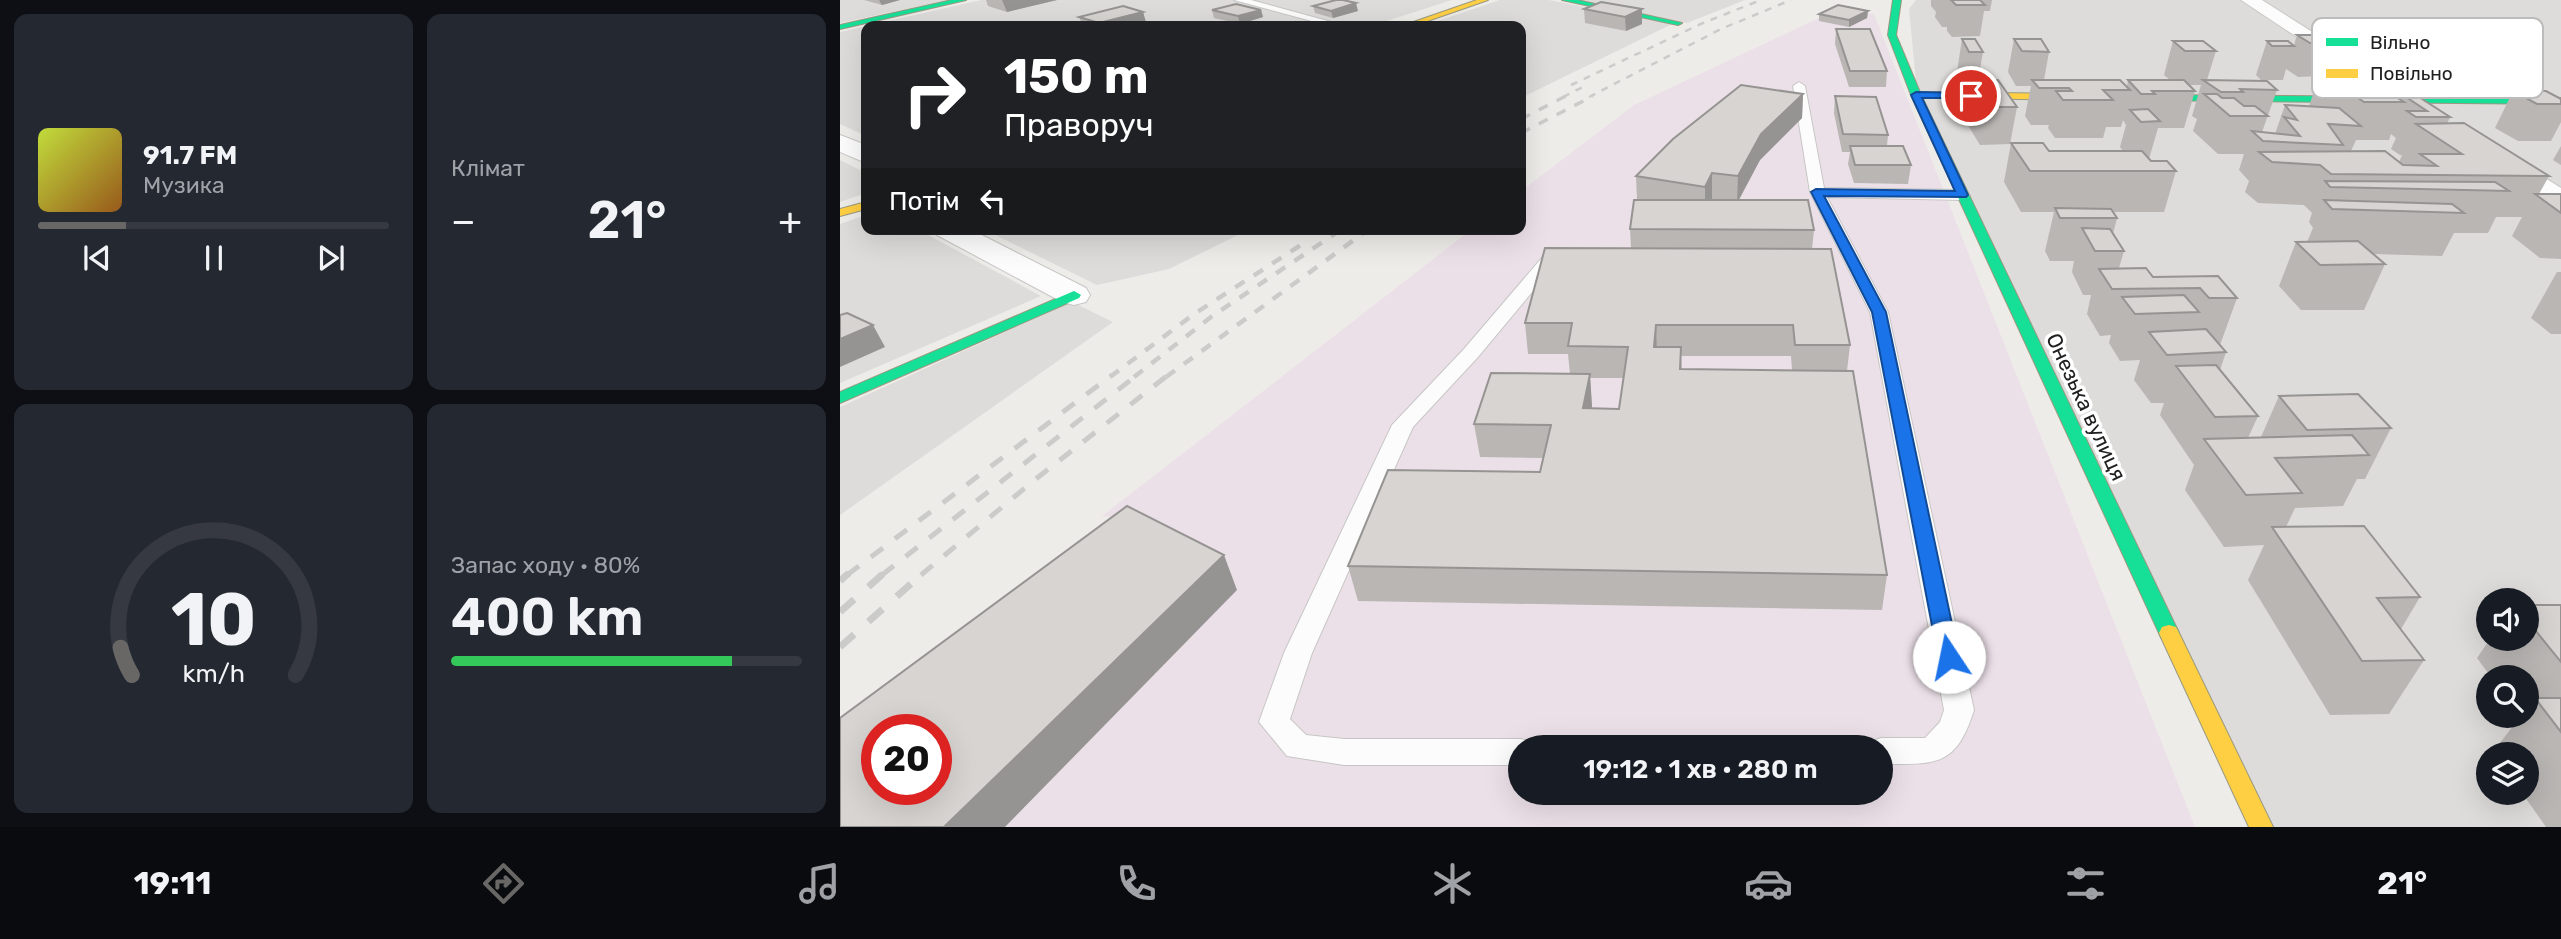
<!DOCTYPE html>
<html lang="uk">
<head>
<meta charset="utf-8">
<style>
  body { margin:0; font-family:Rubik,sans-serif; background:#242831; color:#f1f3f6; height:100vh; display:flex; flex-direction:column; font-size:26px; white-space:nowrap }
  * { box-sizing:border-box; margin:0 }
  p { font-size:23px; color:#9ea1a6 }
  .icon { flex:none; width:38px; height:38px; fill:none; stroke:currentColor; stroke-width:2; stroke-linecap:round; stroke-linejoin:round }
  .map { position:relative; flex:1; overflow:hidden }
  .side { display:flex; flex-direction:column; gap:14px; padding:14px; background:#0d0f14; width:840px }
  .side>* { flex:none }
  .hud { position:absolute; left:21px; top:21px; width:665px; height:214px; border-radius:14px; box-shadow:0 7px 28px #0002; background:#202124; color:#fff; overflow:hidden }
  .fabs { position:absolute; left:1636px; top:588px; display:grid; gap:14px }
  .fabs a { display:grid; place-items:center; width:63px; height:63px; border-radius:50%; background:#171b24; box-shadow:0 7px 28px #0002; font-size:35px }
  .speed { position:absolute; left:21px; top:714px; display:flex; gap:14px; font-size:35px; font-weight:700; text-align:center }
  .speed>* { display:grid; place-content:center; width:91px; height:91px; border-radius:50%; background:#171b24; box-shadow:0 7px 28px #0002; line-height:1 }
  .speed .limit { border:10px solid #d22; background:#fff; color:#111 }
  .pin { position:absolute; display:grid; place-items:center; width:60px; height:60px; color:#fff; margin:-30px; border:4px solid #fff; border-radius:50%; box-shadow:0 2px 7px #0007 }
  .me { position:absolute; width:77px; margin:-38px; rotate:349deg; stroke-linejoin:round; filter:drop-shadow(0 0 5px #0008) }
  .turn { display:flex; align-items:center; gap:24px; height:147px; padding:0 28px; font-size:32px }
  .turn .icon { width:91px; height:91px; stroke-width:2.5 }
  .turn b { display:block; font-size:49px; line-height:60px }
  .then { display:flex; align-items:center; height:66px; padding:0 28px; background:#0003; gap:14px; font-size:26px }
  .big { font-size:52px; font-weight:600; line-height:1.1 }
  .side .widget { flex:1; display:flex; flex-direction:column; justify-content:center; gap:10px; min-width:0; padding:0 24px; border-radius:14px; background:#242831 }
  .side .dial { align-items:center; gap:0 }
  .dial svg { height:182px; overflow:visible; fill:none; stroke:#363941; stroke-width:7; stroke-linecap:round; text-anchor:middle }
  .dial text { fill:#f1f3f6; stroke:none }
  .song { display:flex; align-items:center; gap:21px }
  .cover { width:84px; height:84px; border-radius:10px; background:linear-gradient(135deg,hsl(70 70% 55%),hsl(30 70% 35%)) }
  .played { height:7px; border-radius:4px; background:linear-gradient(90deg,#686766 25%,#363941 25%) }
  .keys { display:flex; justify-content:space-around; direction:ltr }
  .heat { display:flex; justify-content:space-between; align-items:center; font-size:38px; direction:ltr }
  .charge { height:10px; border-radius:5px; background:linear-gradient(90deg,#34c759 80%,#363941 0) }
  .side .tiles { flex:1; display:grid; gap:14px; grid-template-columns:repeat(2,1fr) }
  .trip { position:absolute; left:668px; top:735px; width:385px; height:70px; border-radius:35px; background:#171b24; box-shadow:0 7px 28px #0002; font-weight:600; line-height:70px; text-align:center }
  .tabs { display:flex; height:112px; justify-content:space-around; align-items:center; background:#090b0e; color:#9ea1a6 }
  .tabs .icon { width:49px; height:49px }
  .tabs .selected { color:#686766 }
  .tabs b { font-size:32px; color:#f1f3f6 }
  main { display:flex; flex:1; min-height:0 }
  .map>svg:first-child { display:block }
  .residential { fill:#dddcda; fill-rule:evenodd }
  .industrial { fill:#ece0e8; fill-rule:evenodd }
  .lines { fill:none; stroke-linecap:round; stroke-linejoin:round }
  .lane-casing { stroke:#c7c6c5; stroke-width:2 }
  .street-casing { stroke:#c7c6c5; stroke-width:2 }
  .fast-casing { stroke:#98997f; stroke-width:2 }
  .slow-casing { stroke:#98997f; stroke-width:2 }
  .lane { fill:#fcfcfc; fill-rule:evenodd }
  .street { fill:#fcfcfc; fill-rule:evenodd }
  .fast { fill:#16e098; fill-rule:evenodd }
  .slow { fill:#ffcf43; fill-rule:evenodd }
  .rail-far4 { stroke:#cbcbca; stroke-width:2.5; stroke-dasharray:7 7; stroke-linecap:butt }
  .rail-far3 { stroke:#cbcbca; stroke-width:3.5; stroke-dasharray:10 10; stroke-linecap:butt }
  .rail-far2 { stroke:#cbcbca; stroke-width:4.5; stroke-dasharray:11 11; stroke-linecap:butt }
  .rail-far1 { stroke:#cbcbca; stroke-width:5; stroke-dasharray:15 15; stroke-linecap:butt }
  .rail { stroke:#cbcbca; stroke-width:7; stroke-dasharray:19 19; stroke-linecap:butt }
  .wall { fill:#b9b6b4; fill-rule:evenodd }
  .shaded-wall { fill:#969492 }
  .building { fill:#d7d4d1; stroke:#969492; stroke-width:2; fill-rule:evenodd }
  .route { fill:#1a73e8; stroke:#114b97; stroke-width:2 }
  .labels { text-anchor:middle; stroke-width:7; stroke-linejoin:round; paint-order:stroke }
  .street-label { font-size:21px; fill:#202020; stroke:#fff }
  .key { fill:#fff; stroke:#bcbcbc; stroke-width:2 }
  .key-label { font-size:19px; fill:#202020 }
</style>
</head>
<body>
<main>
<section class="side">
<div class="tiles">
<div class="widget">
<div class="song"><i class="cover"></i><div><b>91.7 FM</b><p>Музика</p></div></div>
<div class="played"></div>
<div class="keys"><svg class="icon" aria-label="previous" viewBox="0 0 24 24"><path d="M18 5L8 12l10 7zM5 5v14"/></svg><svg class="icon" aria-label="pause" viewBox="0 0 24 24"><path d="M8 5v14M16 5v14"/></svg><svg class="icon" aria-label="next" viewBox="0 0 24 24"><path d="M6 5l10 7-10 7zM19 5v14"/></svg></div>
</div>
<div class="widget"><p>Клімат</p>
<div class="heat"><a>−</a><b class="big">21°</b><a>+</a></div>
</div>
<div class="widget dial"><svg viewBox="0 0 100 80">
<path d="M14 69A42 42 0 1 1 86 69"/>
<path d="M14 69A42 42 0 0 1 9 57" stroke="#686766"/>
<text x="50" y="56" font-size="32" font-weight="700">10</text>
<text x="50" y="72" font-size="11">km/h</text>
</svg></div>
<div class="widget"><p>Запас ходу · 80%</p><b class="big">400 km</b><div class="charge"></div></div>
</div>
</section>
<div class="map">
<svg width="1721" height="827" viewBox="0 0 1721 827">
  <rect width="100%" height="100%" fill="#eeece9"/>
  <g class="residential">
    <path d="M0 0H107L0 23Z"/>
    <path d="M141 0H612L531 26H26Z"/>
    <path d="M660 0H709L832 24 681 98V26H582Z"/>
    <path d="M737 0H905L847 23Z"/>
    <path d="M1076 0H1407L1562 99 1077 92 1069 9Z"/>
    <path d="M1413 0H1721V100H1568Z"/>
    <path d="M26 26V136L0 124V32Z"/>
    <path d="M1082 97 1569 103 1721 202V827H1428ZM1648 600H1687V639H1648ZM1648 677H1687V716H1648ZM1648 754H1687V793H1648Z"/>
    <path d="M1572 102H1721V199Z"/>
    <path d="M0 160 26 173V193L0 202Z"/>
    <path d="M26 215V229H77L201 296 0 383V224Z"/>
    <path d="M143 229H410L329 269 257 285Z"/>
    <path d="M232 302 273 322 0 515V407Z"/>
  </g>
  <path class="industrial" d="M998 9 1034 14 1355 827H0L37 789H96V730H50L319 522 262 516 632 229H681V191L794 105ZM681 747H1041V793H681Z"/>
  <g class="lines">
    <defs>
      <g id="lane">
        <path d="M394 0H411L506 26H490Z"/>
        <path d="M959 82 965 86 984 188 1122 190 1130 195 1122 200 987 197 1048 312 1134 710C1116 768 1095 764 1041 764V747H1028L1030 742 1041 738H1085L1100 722 1104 710 1030 312 970 192 953 86Z"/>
        <path d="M712 252 720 257 718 261 638 357 573 427 472 653 450 719 466 735 504 739H681L692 743 694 747H681V765H504L447 756 419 722 444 653 552 425 624 349 706 253Z"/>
      </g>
      <g id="street">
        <path d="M1401 0H1422L1593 109 1589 114H1573Z"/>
        <path d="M0 135 26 145V163L0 152Z"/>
        <path d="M1658 151 1667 154 1721 188V208L1711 206 1649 164 1645 159 1649 154Z"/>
        <path d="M93 229H130L246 288 250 295 246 302 234 305 222 302 97 235Z"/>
      </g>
      <g id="fast">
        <path d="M112 0H126L0 29V25Z"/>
        <path d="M722 0H737L842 23 838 25Z"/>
        <path d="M1053 0H1061L1056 35 1081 95 1339 633 1336 639 1329 641 1322 639 1319 633 1071 95 1048 35Z"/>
        <path d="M1302 95 1721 98V104L1299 100V96Z"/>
        <path d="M234 291 241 295 239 298 0 403V392Z"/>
      </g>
      <g id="slow">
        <path d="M637 0H648L573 26H562Z"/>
        <path d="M1076 92 1242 94 1247 97 1242 100 1073 97V93Z"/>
        <path d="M26 202V209L0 216V209Z"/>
        <path d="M1329 625 1336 627 1339 633 1433 827H1409L1319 633 1322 627Z"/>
      </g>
    </defs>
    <use href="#lane" class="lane-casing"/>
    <use href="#street" class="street-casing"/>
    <use href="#fast" class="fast-casing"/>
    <use href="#slow" class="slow-casing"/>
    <use href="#lane" class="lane"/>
    <use href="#street" class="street"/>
    <use href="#fast" class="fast"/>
    <use href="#slow" class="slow"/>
    <g class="rail-far4">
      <path d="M731 85 863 23 921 0"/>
      <path d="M723 97 743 87"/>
      <path d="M749 97 881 29 951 0"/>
    </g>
    <g class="rail-far3">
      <path d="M681 119 726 96"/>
      <path d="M681 133 753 96"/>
    </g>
    <g class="rail-far2">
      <path d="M270 377 354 314 461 245"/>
      <path d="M294 377 371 317 502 229"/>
      <path d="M326 377 529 229"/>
    </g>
    <g class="rail-far1">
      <path d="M7 575 272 375"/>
      <path d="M42 575 297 375"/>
      <path d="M81 575 192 482 328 375"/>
    </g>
    <g class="rail">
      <path d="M0 581 9 573"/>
      <path d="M0 612 44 573"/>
      <path d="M0 647 83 573"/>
    </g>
  </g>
  <g class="wall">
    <path d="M24 0H60L42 5Z"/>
    <path d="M146 0H217L167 12 148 6Z"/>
    <path d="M1091 0H1152L1150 11H1144L1140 36 1112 37 1107 31V27H1102L1095 17 1096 12 1091 6Z"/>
    <path d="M761 2 802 24 786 31 745 23 744 9Z"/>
    <path d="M473 6 518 11 493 18 475 13Z"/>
    <path d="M372 10H421L423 17 400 24 374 18Z"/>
    <path d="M1028 11 1027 18 1009 27 979 21V14Z"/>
    <path d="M303 12 307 26H243L239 17Z"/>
    <path d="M996 29 1047 71 1046 87H1009L995 44Z"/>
    <path d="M1457 35 1491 42 1479 76 1458 77 1446 69 1443 80H1421L1416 75 1427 41 1454 45Z"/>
    <path d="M1122 39 1143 52 1138 81 1177 107 1170 144 1140 145 1123 117 1128 87H1124L1117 72Z"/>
    <path d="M1174 39 1209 52 1204 80 1287 86 1288 80H1330L1324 75 1333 41 1376 51 1367 80 1437 90 1422 132 1435 134 1445 105 1469 106 1478 80 1554 81 1610 117 1607 124 1709 176 1699 194H1721V259L1700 258 1672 236 1682 217H1656L1648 233H1614L1602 256 1533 254 1545 264 1524 310H1461L1439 286 1456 242H1467L1473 228 1469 222 1472 213 1464 205 1418 203 1405 192 1409 181 1399 170 1404 154H1378L1353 131 1357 119 1352 116 1361 85H1349L1355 91 1344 128H1318L1309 159 1311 161 1336 171 1324 212H1273L1277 218 1273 234 1284 251 1279 268 1313 277 1378 276 1397 298 1380 345 1386 352 1380 370 1418 416 1408 438 1421 437 1439 396 1551 428 1525 479H1517L1503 506 1455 508 1446 527 1580 597 1561 629 1584 660 1549 714 1490 715 1408 580 1424 545 1384 547 1345 490 1354 465 1320 415 1324 403H1311L1294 380 1300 360 1280 361 1269 343 1271 335 1260 336 1247 314 1251 295H1243L1232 272 1234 261H1210L1205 251 1214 212H1181L1164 182 1171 143 1209 151H1283L1280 147 1286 125 1283 120 1281 127H1266L1263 138H1215L1208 128 1209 125H1191L1185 116 1191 86H1176L1168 72ZM1551 134 1556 138 1551 149 1560 155H1562L1559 162 1511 151 1516 140H1549Z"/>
    <path d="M1584 41 1636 52 1621 86H1587L1570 75Z"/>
    <path d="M1673 91 1721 99V122L1711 141H1678L1655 128Z"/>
    <path d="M963 94 962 118 920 160 899 200 974 230 972 249 1010 345 1007 371 1047 575 1042 610 518 601 508 566 700 472 704 458 640 457 634 424 730 374 728 354H688L685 323 791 248 790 229 797 200 796 176ZM841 356H951L952 370 842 369ZM750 378H784L779 409H752Z"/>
    <path d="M995 96 1048 135 1047 146 1071 165 1068 184 1014 183 1008 164 1010 152H1002L994 113Z"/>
    <path d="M1721 146V165L1713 160Z"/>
    <path d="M1717 272H1721V334H1711L1691 318Z"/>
    <path d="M1687 605H1721V827H1706L1682 793H1687V754H1655L1653 752 1680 717 1679 716H1687V677H1651L1637 658 1650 639H1687Z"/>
  </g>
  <g class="shaded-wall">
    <path d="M39 0H60L42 5Z"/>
    <path d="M162 0H217L167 12Z"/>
    <path d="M516 3 518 11 493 18 491 11Z"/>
    <path d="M802 9V24L786 31 785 17Z"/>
    <path d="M421 10 423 17 400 24 398 16Z"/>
    <path d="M1028 11 1027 18 1009 27V20Z"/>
    <path d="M303 12 307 26H260L259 23Z"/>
    <path d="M963 94 962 118 920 160 897 203 898 176 921 134Z"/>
    <path d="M872 173V200L865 215V187Z"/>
    <path d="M33 325 45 347 0 367V339Z"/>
    <path d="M816 325 817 356 814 347Z"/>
    <path d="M750 374 752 406 746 441 743 408Z"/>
    <path d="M384 555 397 590 165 827H104Z"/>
  </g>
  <g class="building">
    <path d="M496 0H503L516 3 491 11 473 6Z"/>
    <path d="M1111 0H1140L1145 5H1116Z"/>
    <path d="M761 2 802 9 785 17 744 9Z"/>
    <path d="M396 4 421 10 398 16 372 10Z"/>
    <path d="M998 5 1028 11 1009 20 979 14Z"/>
    <path d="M283 6 303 12 259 23 239 17Z"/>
    <path d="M996 29H1030L1047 71H1010Z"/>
    <path d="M1457 35H1478L1491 42 1470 43Z"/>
    <path d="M1122 39H1135L1143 52H1129Z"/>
    <path d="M1174 39H1201L1209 52 1182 51Z"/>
    <path d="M1333 41H1363L1376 51H1345Z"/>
    <path d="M1427 41H1448L1454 46H1432Z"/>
    <path d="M1158 80 1177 107H1146L1129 81Z"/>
    <path d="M1192 80H1280L1290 90H1263L1273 100H1223L1216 91H1232L1229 88H1199Z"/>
    <path d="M1288 80H1344L1355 91H1312L1315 94H1301Z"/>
    <path d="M1363 80 1427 81 1437 90 1400 89 1403 92H1381Z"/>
    <path d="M1478 80 1554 81 1610 117H1576L1567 111H1587L1566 97H1556L1564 102H1524L1518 98H1503Z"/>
    <path d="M901 85 963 94 921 134 898 176 872 173 865 187 796 176 833 139Z"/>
    <path d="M1673 91H1706L1721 99V104H1697Z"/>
    <path d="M1364 94H1377L1382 98H1394L1404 106H1415L1428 116H1390Z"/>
    <path d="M995 96 1036 97 1048 135 1003 134Z"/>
    <path d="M1445 105 1499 108 1521 126 1488 124 1503 145 1423 141 1412 131 1460 136 1444 117 1457 120Z"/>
    <path d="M1308 109 1320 121 1301 122 1290 110Z"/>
    <path d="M1624 123 1709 176 1491 174 1480 165 1432 162 1419 152 1545 151 1563 165 1597 166 1580 154H1622L1576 124Z"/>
    <path d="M1171 143H1203L1209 151H1302L1311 161H1327L1336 171H1190Z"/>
    <path d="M1010 146H1063L1071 165H1015Z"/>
    <path d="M1485 181 1655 182 1669 191 1490 187Z"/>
    <path d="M1695 194H1721V213Z"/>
    <path d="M794 200H968L974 230 790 229Z"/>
    <path d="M1484 200 1612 204 1624 213 1492 209Z"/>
    <path d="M1215 208 1271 209 1277 218H1220Z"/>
    <path d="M1242 228 1270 229 1284 251H1255Z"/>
    <path d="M1518 241 1545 264 1480 265 1456 242Z"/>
    <path d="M705 248 991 249 1010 345H955L953 325H816L814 347H841L840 369 1013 371 1047 575 508 566 548 470 700 472 711 425 634 424 651 373 750 374 743 408 779 409 788 347 728 346 732 323H685Z"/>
    <path d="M1306 268 1313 277 1378 276 1397 298H1369L1360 288 1272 289 1259 269Z"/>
    <path d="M1344 295 1359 312 1295 314 1282 297Z"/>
    <path d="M7 313 33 325 0 339V315Z"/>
    <path d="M1366 329 1386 352 1327 355 1309 332Z"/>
    <path d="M1376 365 1418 416 1375 417 1336 366Z"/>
    <path d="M1518 394 1551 428 1467 430 1439 396Z"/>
    <path d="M1512 435 1529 455 1435 458 1462 493 1406 495 1364 439Z"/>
    <path d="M287 506 384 555 104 827H0V718ZM37 730H96V789H37Z"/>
    <path d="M1524 526 1580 597 1537 598 1584 660 1522 661 1432 527Z"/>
    <path d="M1687 605H1721V662L1687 620Z"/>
    <path d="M1695 698H1721V732Z"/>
  </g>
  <path class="route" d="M1076 92 1131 93 1135 96 1131 98H1082L1128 195 1126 197 984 196 1046 312 1119 657 1116 662H1101L1098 657 1032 312 971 192 976 189 1115 191 1071 95Z"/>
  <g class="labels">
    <g class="street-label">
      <text transform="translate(1246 407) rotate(65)" y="7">Онезька вулиця</text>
    </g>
  </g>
  <rect x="1472" y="18" width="231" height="80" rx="10" class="key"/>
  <rect x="1486" y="38" width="32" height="8" fill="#16e098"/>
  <rect x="1486" y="69" width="32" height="9" fill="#ffcf43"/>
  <g class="key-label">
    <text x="1530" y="49">Вільно</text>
    <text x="1530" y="80">Повільно</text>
  </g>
</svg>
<div class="fabs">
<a><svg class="icon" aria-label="sound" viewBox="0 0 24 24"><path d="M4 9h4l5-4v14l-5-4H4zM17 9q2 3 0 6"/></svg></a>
<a><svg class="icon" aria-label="search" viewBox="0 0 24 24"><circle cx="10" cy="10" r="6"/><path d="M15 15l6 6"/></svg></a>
<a><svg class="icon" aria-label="layers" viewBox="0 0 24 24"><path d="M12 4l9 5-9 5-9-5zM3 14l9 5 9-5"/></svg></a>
</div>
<div class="speed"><div class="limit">20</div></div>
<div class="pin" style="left:1131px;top:96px;background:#d93025"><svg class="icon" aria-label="arrive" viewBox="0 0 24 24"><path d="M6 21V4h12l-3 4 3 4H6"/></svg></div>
<svg class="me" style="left:1109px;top:657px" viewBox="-20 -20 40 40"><circle r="19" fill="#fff"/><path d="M0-13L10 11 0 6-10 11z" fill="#1a73e8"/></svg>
<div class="trip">19:12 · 1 хв · 280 m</div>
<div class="hud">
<div class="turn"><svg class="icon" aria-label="right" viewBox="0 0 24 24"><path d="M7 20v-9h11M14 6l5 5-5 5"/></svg><div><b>150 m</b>Праворуч</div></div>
<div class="then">Потім<svg class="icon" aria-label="left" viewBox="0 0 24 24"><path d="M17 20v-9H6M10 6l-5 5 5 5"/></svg></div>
</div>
</div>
</main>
<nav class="tabs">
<b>19:11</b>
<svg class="icon selected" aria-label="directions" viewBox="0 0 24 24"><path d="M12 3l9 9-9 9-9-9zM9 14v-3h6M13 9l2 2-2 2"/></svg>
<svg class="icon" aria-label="music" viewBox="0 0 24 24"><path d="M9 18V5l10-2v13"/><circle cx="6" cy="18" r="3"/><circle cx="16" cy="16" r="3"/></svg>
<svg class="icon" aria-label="phone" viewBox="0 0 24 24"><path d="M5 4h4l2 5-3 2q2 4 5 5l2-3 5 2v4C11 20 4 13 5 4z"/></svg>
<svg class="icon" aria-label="climate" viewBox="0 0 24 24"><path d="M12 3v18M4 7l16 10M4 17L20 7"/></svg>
<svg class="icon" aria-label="car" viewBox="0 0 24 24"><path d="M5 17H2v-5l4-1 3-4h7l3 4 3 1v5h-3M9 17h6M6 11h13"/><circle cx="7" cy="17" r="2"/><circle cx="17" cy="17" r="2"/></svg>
<svg class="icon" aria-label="filters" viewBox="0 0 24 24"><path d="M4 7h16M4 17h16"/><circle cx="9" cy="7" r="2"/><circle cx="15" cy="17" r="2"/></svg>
<b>21°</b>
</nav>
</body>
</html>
